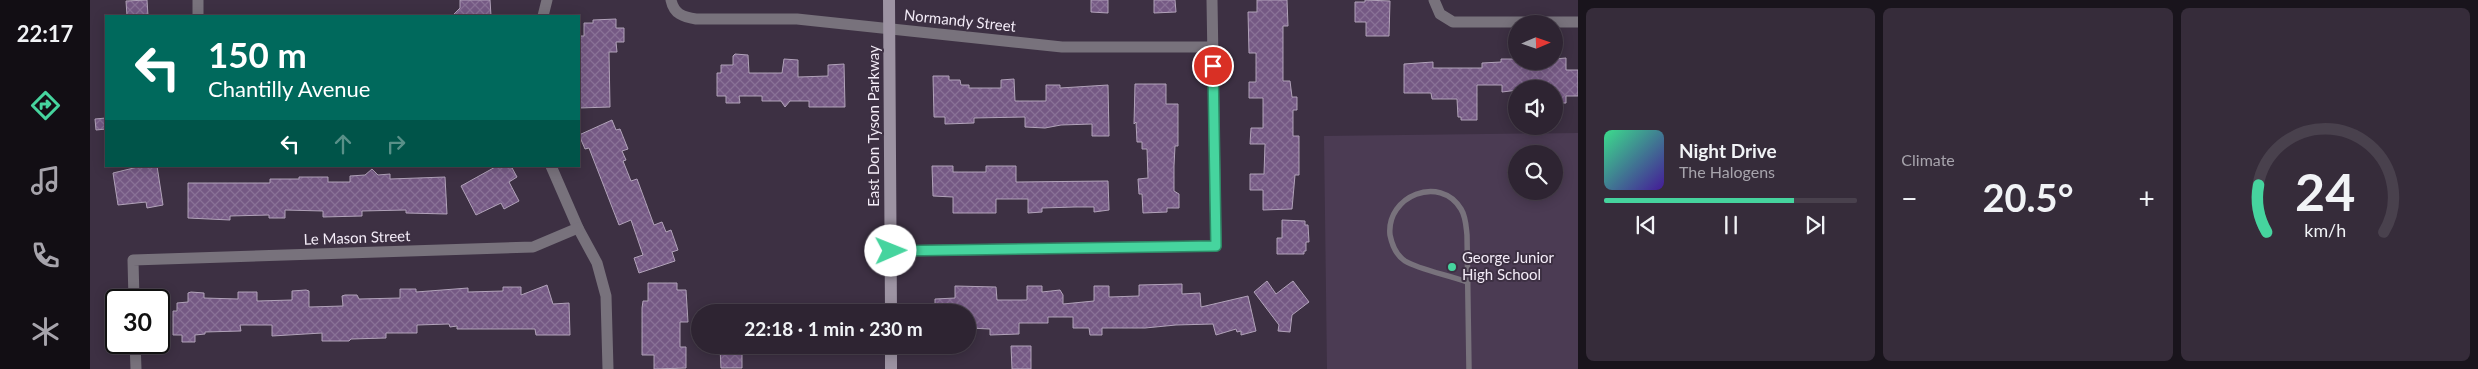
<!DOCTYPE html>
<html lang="en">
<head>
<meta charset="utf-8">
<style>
  body { margin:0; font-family:Lato,sans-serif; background:#362c3a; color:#f1f3f6; height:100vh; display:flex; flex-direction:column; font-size:19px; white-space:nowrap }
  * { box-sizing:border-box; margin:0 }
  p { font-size:16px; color:#a7a4ac }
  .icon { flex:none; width:28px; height:28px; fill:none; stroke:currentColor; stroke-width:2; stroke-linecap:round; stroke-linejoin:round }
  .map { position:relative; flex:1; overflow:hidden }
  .panel { display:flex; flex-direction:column; gap:8px; padding:8px; background:#19141c; width:900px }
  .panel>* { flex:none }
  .top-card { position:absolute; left:15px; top:15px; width:475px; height:152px; border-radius:0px; box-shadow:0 2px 12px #0003,0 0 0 1px #49414d; background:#00695c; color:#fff; overflow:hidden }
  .needle { width:32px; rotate:88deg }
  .controls { position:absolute; left:1418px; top:15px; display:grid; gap:10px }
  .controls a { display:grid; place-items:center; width:55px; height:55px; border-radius:50%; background:#2e2432; box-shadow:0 2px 12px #0003,0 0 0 1px #49414d; font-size:25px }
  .speed { position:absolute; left:15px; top:289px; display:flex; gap:10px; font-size:25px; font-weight:700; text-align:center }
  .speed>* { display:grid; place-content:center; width:65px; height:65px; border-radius:50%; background:#2e2432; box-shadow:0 2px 12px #0003,0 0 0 1px #49414d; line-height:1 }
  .speed .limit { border:2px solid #111; border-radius:8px; background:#fff; color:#111 }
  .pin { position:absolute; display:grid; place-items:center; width:42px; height:42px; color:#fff; margin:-21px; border:2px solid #fff; border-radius:50%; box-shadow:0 1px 5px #0007 }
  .me { position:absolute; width:55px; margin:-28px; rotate:89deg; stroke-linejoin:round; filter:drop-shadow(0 0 4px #0008) }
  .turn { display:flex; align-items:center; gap:18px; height:105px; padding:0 20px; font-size:22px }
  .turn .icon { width:65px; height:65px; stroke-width:2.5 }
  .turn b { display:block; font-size:35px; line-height:42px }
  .lanes { display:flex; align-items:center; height:48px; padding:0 20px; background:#0003; justify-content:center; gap:25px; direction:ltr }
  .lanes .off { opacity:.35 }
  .big { font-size:38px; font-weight:700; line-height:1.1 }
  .panel .widget { flex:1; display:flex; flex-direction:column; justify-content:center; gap:8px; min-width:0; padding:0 18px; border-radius:8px; background:#362c3a }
  .panel .dial { align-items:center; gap:0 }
  .dial svg { height:130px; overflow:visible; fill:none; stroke:#49414d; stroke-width:7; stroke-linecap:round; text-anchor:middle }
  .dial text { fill:#f1f3f6; stroke:none }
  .song { display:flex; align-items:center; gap:15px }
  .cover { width:60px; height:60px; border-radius:8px; background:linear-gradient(135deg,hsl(150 70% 55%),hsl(260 70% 35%)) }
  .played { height:5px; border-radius:2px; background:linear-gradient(90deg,#46d49e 75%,#49414d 75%) }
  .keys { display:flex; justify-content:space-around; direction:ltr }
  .heat { display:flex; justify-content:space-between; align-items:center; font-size:28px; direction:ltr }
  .panel .tiles { flex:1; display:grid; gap:8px; grid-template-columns:repeat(3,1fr) }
  .trip { position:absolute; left:601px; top:304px; width:285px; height:50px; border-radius:25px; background:#2e2432; box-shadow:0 2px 12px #0003,0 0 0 1px #49414d; font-weight:700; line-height:50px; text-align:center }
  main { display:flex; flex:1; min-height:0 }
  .tabs { display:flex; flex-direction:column; width:90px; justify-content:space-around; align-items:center; background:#120e14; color:#a7a4ac }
  .tabs .icon { width:35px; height:35px }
  .tabs .selected { color:#46d49e }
  .tabs b { font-size:22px; color:#f1f3f6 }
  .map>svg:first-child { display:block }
  .built { fill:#4b3b53; fill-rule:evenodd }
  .building { fill:url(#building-cross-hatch); stroke:#b1a2b9 }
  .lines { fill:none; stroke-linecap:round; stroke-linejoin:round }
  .lane { stroke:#78727c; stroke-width:5.5 }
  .street { stroke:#78727c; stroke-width:11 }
  .secondary { stroke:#9d93a3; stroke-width:12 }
  .route-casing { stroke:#2e8a67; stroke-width:12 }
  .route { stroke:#46d49e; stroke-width:9 }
  .poi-dot { fill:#46d49e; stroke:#3d3043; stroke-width:2 }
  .labels { text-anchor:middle; stroke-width:4; stroke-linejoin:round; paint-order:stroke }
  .street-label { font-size:15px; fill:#f3ebf7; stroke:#3d3043 }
  .poi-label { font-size:15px; fill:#f3ebf7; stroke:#3d3043; text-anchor:start }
</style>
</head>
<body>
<main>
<nav class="tabs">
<b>22:17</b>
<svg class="icon selected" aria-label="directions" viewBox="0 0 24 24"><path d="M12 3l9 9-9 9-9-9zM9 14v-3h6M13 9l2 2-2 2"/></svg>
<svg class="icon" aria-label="music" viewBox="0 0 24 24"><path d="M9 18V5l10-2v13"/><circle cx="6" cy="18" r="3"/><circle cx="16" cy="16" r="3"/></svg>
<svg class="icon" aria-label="phone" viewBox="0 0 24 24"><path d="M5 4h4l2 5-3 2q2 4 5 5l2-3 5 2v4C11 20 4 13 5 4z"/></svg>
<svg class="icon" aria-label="climate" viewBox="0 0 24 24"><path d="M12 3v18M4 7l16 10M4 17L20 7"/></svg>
</nav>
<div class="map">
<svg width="1488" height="369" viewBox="0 0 1488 369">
  <defs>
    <pattern id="building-cross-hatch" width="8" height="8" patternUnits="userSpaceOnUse" patternTransform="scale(1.25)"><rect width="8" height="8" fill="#755984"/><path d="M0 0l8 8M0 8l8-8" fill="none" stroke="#897196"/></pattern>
  </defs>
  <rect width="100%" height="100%" fill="#3d3043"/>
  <path class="built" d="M1488 133V369H1237L1234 136ZM1426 154H1464V191H1426Z"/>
  <g class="building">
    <path d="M57 0 58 16H37L36 1Z"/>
    <path d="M370 0H400L401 16H362L370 8Z"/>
    <path d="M1001 0H1018V13L1001 12Z"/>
    <path d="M1064 0H1085L1086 12 1064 13Z"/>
    <path d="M1167 0H1197L1198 26H1193V81H1200L1202 97H1207V110H1203V136H1209V175H1205L1202 209 1173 210V190H1160V174H1174L1175 144H1160L1161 128H1173V98H1159V82H1166V53H1159L1158 12H1167Z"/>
    <path d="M1275 0 1300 1 1299 36H1276V22H1265V2H1275Z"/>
    <path d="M526 19V28H534V42H526L527 52H519L520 107 489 108V36H494V23H503V20Z"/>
    <path d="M645 54 658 55 659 73H692L694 59 708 60V77L738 76V65L754 64 755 107H719V101H700L695 107 691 101H672V96H649L650 103H636V96H627V73H631V65H643V56Z"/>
    <path d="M1476 58V70H1488V96H1476V103H1464V89H1462L1461 84 1437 85V89L1412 92V85H1387V120H1371V117H1368L1367 99H1342L1341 93H1314V64L1343 62V68H1392V63L1411 62V59H1426L1430 62H1461L1464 59Z"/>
    <path d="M843 76H859V80H870L871 85H879V88H911V80L924 79 925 101H956V85H970V88L1018 85 1019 136H1002V124L971 125 955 128 935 127V117L884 118V123L855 124V117H844Z"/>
    <path d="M1045 84H1076V104H1088V146H1085L1084 166V191L1089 194V208H1077V212L1053 213 1052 194H1049L1048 179 1058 178 1057 149H1052V142H1047L1046 122 1044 124Z"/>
    <path d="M16 118V129L6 130 5 119Z"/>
    <path d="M522 120 526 130 530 129 538 149 532 151 536 160 533 161 541 181 547 179 564 225 572 222 576 232 581 230 588 250 582 252 585 261 549 273 544 258 553 255 541 220 529 225 499 148 495 149 489 135Z"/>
    <path d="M52 166H67L73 205 57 208 56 202 28 205 23 173Z"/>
    <path d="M407 166H421L427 177 419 182 429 201 414 209 411 203 386 215 371 186Z"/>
    <path d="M842 166H863V172H896V166H926V182L1018 181 1019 210 1004 212V207H985L952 208V212L938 213V199H906V213H863V197L843 196Z"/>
    <path d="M282 169 288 175 300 174V179L355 177 357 214 316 213V210L272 211V216L233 217V211L195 210V218H179V215L140 216V220L98 218V183H180V179H209V177H238V182H260V176L275 175Z"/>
    <path d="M1192 220 1215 221V225H1218L1219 242H1216V251H1214V254H1187V238H1192Z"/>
    <path d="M1177 281 1186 294 1203 281 1219 302 1202 315 1200 332 1188 331 1189 325 1164 292Z"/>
    <path d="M558 283H587V290H596L598 322H590V347H596V368L564 369V355H552V308L553 301H558Z"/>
    <path d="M1092 284V294L1110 293 1111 307 1158 296 1166 331 1151 335V331L1147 332 1146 329 1126 335 1123 324 1086 325 1055 328H1012V335H1000L999 328H983V317H958V323H929V334L900 335V329L878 328V312H845V299L865 298V286L906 287 907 300H937V286H952V292L970 290 973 295V304L1004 301V286H1019V297L1049 296V285Z"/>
    <path d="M457 285 463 304 479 303 480 335H446L445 329H367V326L360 327 359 324 327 325V333H296V338L261 339 259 341H232V333L182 336V325H150L151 331 115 332V334L105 335V342H92V335H83V311H87V303L98 302V293L101 292 114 293V298L148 299V292H167V301L202 300V291L216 290 219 291V307L253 306 252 296 255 295H267L269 299 310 298V289H326V292L378 288V292L413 291V287H431V295Z"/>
    <path d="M921 346H941V369H922Z"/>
    <path d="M630 348H652V368H631Z"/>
  </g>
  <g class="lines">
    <path class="lane" d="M1377 282C1359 275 1330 270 1315 261 1306 255 1302 245 1300 235 1296 196 1350 174 1371 209 1376 217 1376 226 1377 235L1379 369"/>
    <g class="street">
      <path d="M108 0V16"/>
      <path d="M581 0C584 14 593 17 606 19H707L972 47H1123"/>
      <path d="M1344 0 1350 14 1363 22H1488"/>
      <path d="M453 16 457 0"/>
      <path d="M461 166 488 228 507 263 516 296 518 369"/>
      <path d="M801 251 1126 246 1122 0"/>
      <path d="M44 300 43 260 443 247 488 228"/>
      <path d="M45 342 46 369"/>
    </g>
    <g class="secondary">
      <path d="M799 0 801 312"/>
      <path d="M801 369V345"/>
    </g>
  </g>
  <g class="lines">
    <defs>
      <path id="route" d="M801 251 1126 246 1123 66"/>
    </defs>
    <use href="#route" class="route-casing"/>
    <use href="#route" class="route"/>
  </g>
  <circle class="poi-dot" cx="1362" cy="267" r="5"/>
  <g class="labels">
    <g class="street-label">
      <text transform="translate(870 21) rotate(6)" y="5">Normandy Street</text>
      <text transform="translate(784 126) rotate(-90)" y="5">East Don Tyson Parkway</text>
      <text transform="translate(267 238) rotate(-2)" y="5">Le Mason Street</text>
    </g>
    <g class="poi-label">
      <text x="1372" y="263">George Junior<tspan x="1372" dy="17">High School</tspan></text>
    </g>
  </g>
</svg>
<div class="controls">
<a><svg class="needle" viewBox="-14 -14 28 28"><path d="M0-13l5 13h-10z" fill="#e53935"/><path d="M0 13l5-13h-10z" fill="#a7a4ac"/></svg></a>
<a><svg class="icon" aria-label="sound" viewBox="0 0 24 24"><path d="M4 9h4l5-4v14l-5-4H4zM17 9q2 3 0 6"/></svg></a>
<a><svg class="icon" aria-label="search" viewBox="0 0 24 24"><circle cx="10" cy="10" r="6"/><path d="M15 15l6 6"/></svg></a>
</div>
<div class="speed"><div class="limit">30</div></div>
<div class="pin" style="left:1123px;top:66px;background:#d93025"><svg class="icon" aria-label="arrive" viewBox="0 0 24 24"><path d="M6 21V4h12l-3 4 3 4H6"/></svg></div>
<svg class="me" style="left:801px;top:251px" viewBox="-20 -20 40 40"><circle r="19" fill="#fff"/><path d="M0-13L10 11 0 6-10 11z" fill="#46d49e"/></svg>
<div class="trip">22:18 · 1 min · 230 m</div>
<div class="top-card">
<div class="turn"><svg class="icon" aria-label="left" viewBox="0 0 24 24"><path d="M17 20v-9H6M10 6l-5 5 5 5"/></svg><div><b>150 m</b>Chantilly Avenue</div></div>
<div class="lanes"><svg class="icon" aria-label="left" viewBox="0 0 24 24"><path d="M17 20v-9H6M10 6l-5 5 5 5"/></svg><svg class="icon off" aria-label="ahead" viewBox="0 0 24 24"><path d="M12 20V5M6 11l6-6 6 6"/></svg><svg class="icon off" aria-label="right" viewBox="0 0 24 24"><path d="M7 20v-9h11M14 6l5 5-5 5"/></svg></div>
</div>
</div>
<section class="panel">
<div class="tiles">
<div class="widget">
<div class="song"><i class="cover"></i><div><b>Night Drive</b><p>The Halogens</p></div></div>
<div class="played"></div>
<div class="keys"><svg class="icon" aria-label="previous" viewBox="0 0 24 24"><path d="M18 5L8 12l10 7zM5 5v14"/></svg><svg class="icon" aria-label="pause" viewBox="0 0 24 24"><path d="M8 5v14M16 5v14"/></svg><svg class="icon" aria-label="next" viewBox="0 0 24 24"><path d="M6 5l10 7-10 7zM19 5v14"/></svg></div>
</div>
<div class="widget"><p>Climate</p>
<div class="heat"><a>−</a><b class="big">20.5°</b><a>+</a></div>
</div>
<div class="widget dial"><svg viewBox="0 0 100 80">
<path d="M14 69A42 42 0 1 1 86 69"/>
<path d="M14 69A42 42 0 0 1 9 40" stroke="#46d49e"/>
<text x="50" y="56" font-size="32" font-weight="700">24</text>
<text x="50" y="72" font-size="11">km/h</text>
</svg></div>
</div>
</section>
</main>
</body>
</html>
